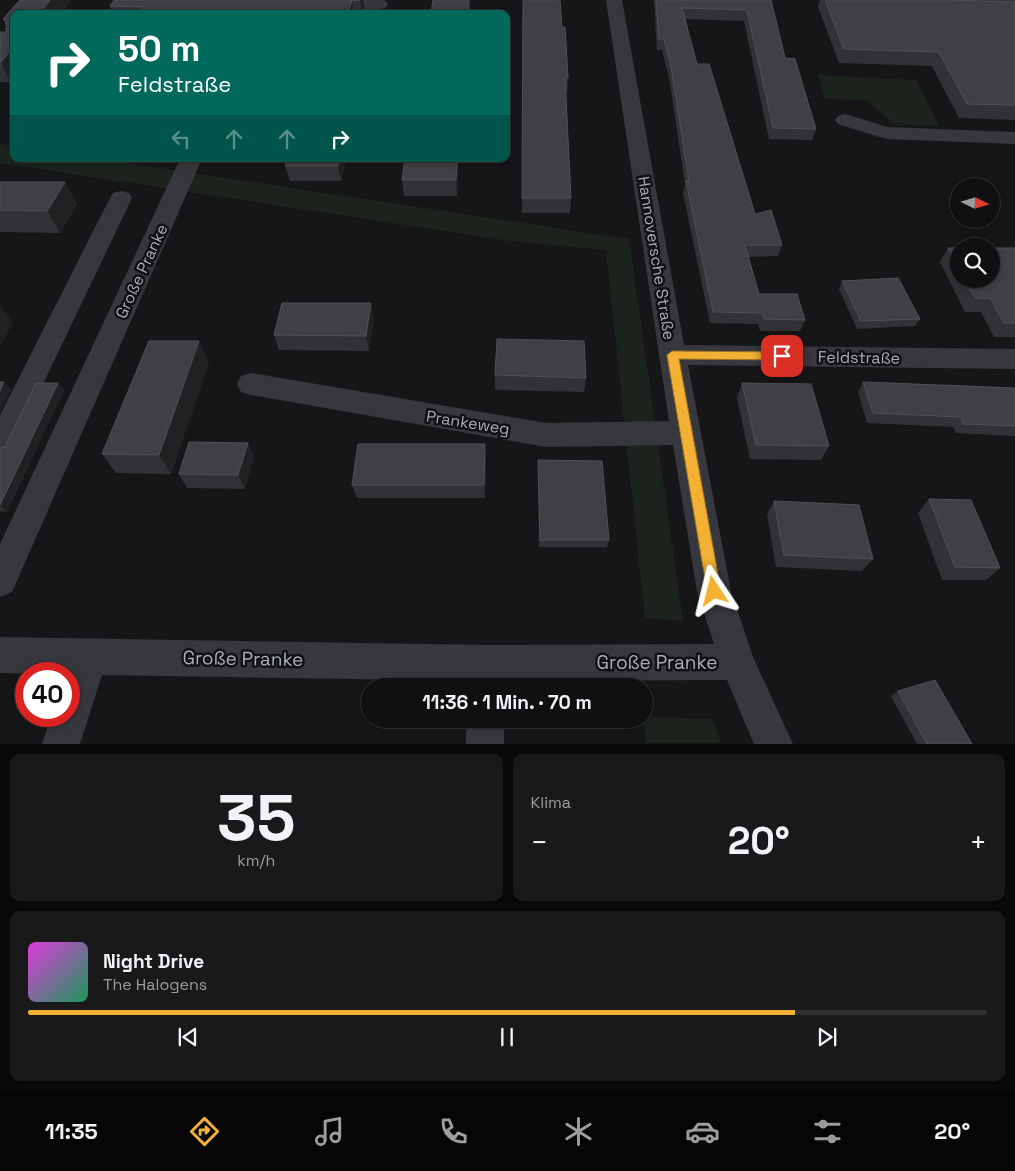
<!DOCTYPE html>
<html lang="de">
<head>
<meta charset="utf-8">
<style>
  body { margin:0; font-family:"Space Grotesk",sans-serif; background:#19191b; color:#f1f3f6; height:100vh; display:flex; flex-direction:column; font-size:19px; white-space:nowrap }
  * { box-sizing:border-box; margin:0 }
  p { font-size:16px; color:#9c9d9f }
  .icon { flex:none; width:28px; height:28px; fill:none; stroke:currentColor; stroke-width:2; stroke-linecap:round; stroke-linejoin:round }
  .map { position:relative; height:744px; overflow:hidden }
  .drawer { display:flex; flex-direction:column; gap:10px; padding:10px; background:#09090a; flex:1 }
  .drawer>* { flex:none }
  .top-card { position:absolute; left:10px; top:10px; width:500px; height:152px; border-radius:10px; box-shadow:0 2px 8px #0003,0 0 0 1px #303032; background:#00695c; color:#fff; overflow:hidden }
  .needle { width:32px; rotate:95deg }
  .tools { position:absolute; left:950px; top:178px; display:grid; gap:10px }
  .tools a { display:grid; place-items:center; width:50px; height:50px; border-radius:50%; background:#101012; box-shadow:0 2px 8px #0003,0 0 0 1px #303032; font-size:25px }
  .speed { position:absolute; left:15px; top:662px; display:flex; gap:10px; font-size:25px; font-weight:700; text-align:center }
  .speed>* { display:grid; place-content:center; width:65px; height:65px; border-radius:50%; background:#101012; box-shadow:0 2px 8px #0003,0 0 0 1px #303032; line-height:1 }
  .speed .limit { border:8px solid #d22; background:#fff; color:#111 }
  .pin { position:absolute; display:grid; place-items:center; width:42px; height:42px; color:#fff; margin:-21px; border-radius:10px; box-shadow:0 2px 8px #0006 }
  .me { position:absolute; width:55px; margin:-28px; rotate:350deg; stroke-linejoin:round; filter:drop-shadow(0 0 4px #0008) }
  .turn { display:flex; align-items:center; gap:18px; height:105px; padding:0 25px; font-size:22px }
  .turn .icon { width:65px; height:65px; stroke-width:2.5 }
  .turn b { display:block; font-size:35px; line-height:42px }
  .lanes { display:flex; align-items:center; height:48px; padding:0 25px; background:#0003; justify-content:center; gap:25px; direction:ltr }
  .lanes .off { opacity:.35 }
  .big { font-size:38px; font-weight:800; line-height:1.1 }
  .drawer .widget { flex:1; display:flex; flex-direction:column; justify-content:center; gap:8px; min-width:0; padding:0 18px; border-radius:10px; background:#19191b }
  .drawer .dial { align-items:center; gap:0 }
  .dial b { font-size:65px; line-height:1 }
  .song { display:flex; align-items:center; gap:15px }
  .cover { width:60px; height:60px; border-radius:8px; background:linear-gradient(135deg,hsl(300 70% 55%),hsl(150 70% 35%)) }
  .played { height:5px; border-radius:2px; background:linear-gradient(90deg,#f2b134 80%,#303032 80%) }
  .keys { display:flex; justify-content:space-around; direction:ltr }
  .heat { display:flex; justify-content:space-between; align-items:center; font-size:28px; direction:ltr }
  .drawer .tiles { flex:1; display:grid; gap:10px; grid-template-columns:1fr 1fr }
  .widget:last-child { grid-column:span 2 }
  .trip { position:absolute; left:361px; top:678px; width:292px; height:50px; border-radius:25px; background:#101012; box-shadow:0 2px 8px #0003,0 0 0 1px #303032; font-weight:800; line-height:50px; text-align:center }
  .tab-bar { display:flex; height:80px; justify-content:space-around; align-items:center; background:#060607; color:#9c9d9f }
  .tab-bar .icon { width:35px; height:35px }
  .tab-bar .selected { color:#f2b134 }
  .tab-bar b { font-size:22px; color:#f1f3f6 }
  .map>svg:first-child { display:block }
  .green { fill:#1c231d }
  .lines { fill:none; stroke-linecap:round; stroke-linejoin:round }
  .minor { fill:#37383d; fill-rule:evenodd }
  .wall { fill:#323236 }
  .shaded-wall { fill:#212124 }
  .building { fill:#3f3f44; stroke:#4f5156 }
  .route { fill:#f2b134; stroke:#9d7322 }
  .labels { text-anchor:middle; stroke-width:5; stroke-linejoin:round; paint-order:stroke }
  .street-label { font-size:16px; fill:#a8adb8; stroke:#111113 }
  .near-street-label { font-size:19px; fill:#a8adb8; stroke:#111113 }
</style>
</head>
<body>
<div class="map">
<svg width="1015" height="744" viewBox="0 0 1015 744">
  <rect width="100%" height="100%" fill="#161618"/>
  <g class="green">
    <path d="M818 75 916 80 939 126 896 125 866 100 825 99Z"/>
    <path d="M0 144 14 146V159H101L629 239 683 621 645 618 606 250 510 241 0 163Z"/>
    <path d="M645 717 712 719 721 743H646L643 719Z"/>
  </g>
  <g class="lines">
    <g class="minor">
      <path d="M320 0H384L388 4 386 8 380 9H326L320 8 318 4Z"/>
      <path d="M606 0H622L684 345 1015 349V369L688 365 731 591 753 657 793 744H754L727 680 486 681 102 675 80 744H42L51 716H69V674L0 673V637L486 645 714 644 697 591 673 445 547 447 251 395 241 392 237 384 241 376 251 373 547 423 669 421Z"/>
      <path d="M845 114 888 127 1015 132V144L886 139 838 124 835 120 838 116Z"/>
      <path d="M180 159H202L12 592 0 597V544Z"/>
      <path d="M121 191 129 193 132 198 10 453 0 456V415L110 198 113 193Z"/>
      <rect x="466" y="719" width="38" height="25"/>
    </g>
  </g>
  <g class="wall">
    <path d="M20 0 11 82H0V32H6V25L3 19Z"/>
    <path d="M114 0H363L365 11 364 14H112L110 6Z"/>
    <path d="M523 0 562 27 568 78 567 94H566L571 198 570 213H522Z"/>
    <path d="M654 0H771L785 58 816 129 812 140 769 139 744 21 685 19 697 64 755 214 782 245 778 256 748 257 759 294 805 320 800 331H760L758 324 710 323 683 193 685 184 669 77 662 50H657Z"/>
    <path d="M820 0H1015V120L959 118 932 66 839 63 818 7Z"/>
    <path d="M288 159H346L341 181H290L285 166Z"/>
    <path d="M459 159 457 196H404L402 180Z"/>
    <path d="M0 182 77 204 60 233 0 232Z"/>
    <path d="M948 248H959V279H991L1015 248V337H994L981 312H965L940 262Z"/>
    <path d="M842 281 920 319 915 326 857 329 839 289Z"/>
    <path d="M374 318 369 351 279 350 274 335Z"/>
    <path d="M209 362 171 474 116 473 102 454Z"/>
    <path d="M495 375 586 378 584 392 495 390Z"/>
    <path d="M863 382 1015 388V436L956 433 953 427 867 423 858 392Z"/>
    <path d="M58 383 64 390 7 512 0 511V448L5 447Z"/>
    <path d="M742 383 829 446 821 460 750 459 737 398Z"/>
    <path d="M248 443 254 457 245 489 187 488 179 474Z"/>
    <path d="M486 458 485 498H357L352 485Z"/>
    <path d="M538 460 609 540 607 547H539Z"/>
    <path d="M929 499 1000 568 986 580H942L918 513Z"/>
    <path d="M774 501 873 559 862 571 776 567 767 514Z"/>
    <path d="M898 691 972 744H917L891 696Z"/>
  </g>
  <g class="shaded-wall">
    <path d="M50 0H72L62 14H39Z"/>
    <path d="M352 0 354 14H350L349 10Z"/>
    <path d="M360 0H363L365 11 364 14H362Z"/>
    <path d="M469 0H471L470 14H468Z"/>
    <path d="M14 46V78L11 82 1 63Z"/>
    <path d="M339 159H346L341 181 338 166Z"/>
    <path d="M457 159H459L457 196 456 180Z"/>
    <path d="M65 182 77 204 60 233 47 211Z"/>
    <path d="M371 303 374 318 369 351 366 336Z"/>
    <path d="M0 305 13 323 0 346Z"/>
    <path d="M199 341 209 362 171 474 159 455Z"/>
    <path d="M4 382 11 390 0 411V391Z"/>
    <path d="M58 383 64 390 7 512 0 505Z"/>
    <path d="M248 443 254 457 245 489 238 475Z"/>
    <path d="M485 444 486 458 485 498 484 485Z"/>
  </g>
  <g class="building">
    <path d="M20 0H50L39 14H14V46L0 63V32H6V21L3 19Z"/>
    <path d="M114 0H360H352L349 10 291 11 290 13H196L195 14H138L143 7 110 6Z"/>
    <path d="M433 0H469L468 14H431Z"/>
    <path d="M523 0H560L562 27H565L568 78H565L571 198H522Z"/>
    <path d="M656 0H771L785 58 795 59 816 129 773 128 747 10 682 8 697 64H709L755 214 771 210 782 245H745L759 294H797L805 320 764 319 762 313 713 312 686 181H689L671 66 664 39H659Z"/>
    <path d="M825 0H949L1015 2V105L967 104 939 52 844 49Z"/>
    <path d="M288 159H339L338 166H285Z"/>
    <path d="M405 159H457L456 180H402Z"/>
    <path d="M0 182H65L47 211 0 210Z"/>
    <path d="M948 248H959V268Z"/>
    <path d="M991 248H1015V323H1004L990 298H975L964 279H991Z"/>
    <path d="M898 278 920 319 861 321 842 281Z"/>
    <path d="M282 303H371L366 336 274 335Z"/>
    <path d="M497 339 584 341 586 378 495 375Z"/>
    <path d="M149 341H199L159 455 102 454Z"/>
    <path d="M0 382H4L0 391Z"/>
    <path d="M863 382 1015 388V426L963 424 961 417 873 413Z"/>
    <path d="M36 383H58L0 505V448L5 447Z"/>
    <path d="M742 383 811 384 829 446 756 445Z"/>
    <path d="M189 442 248 443 238 475 179 474Z"/>
    <path d="M358 444H485L484 485H352Z"/>
    <path d="M538 460 602 461 609 540H540Z"/>
    <path d="M929 499 971 500 1000 568 955 567Z"/>
    <path d="M774 501 859 505 873 559 784 555Z"/>
    <path d="M935 680 972 744H927L898 691Z"/>
  </g>
  <path class="route" d="M672 351 782 352 787 356 782 360 679 359 721 591 719 596 714 598 709 596 707 591 667 355Z"/>
  <g class="labels">
    <g class="street-label">
      <text transform="translate(657 258) rotate(81)" y="6">Hannoversche Straße</text>
      <text transform="translate(141 271) rotate(-65)" y="6">Große Pranke</text>
      <text transform="translate(859 357) rotate(1)" y="6">Feldstraße</text>
      <text transform="translate(468 422) rotate(9)" y="6">Prankeweg</text>
    </g>
    <g class="near-street-label">
      <text transform="translate(243 658) rotate(1)" y="7">Große Pranke</text>
      <text x="657" y="669">Große Pranke</text>
    </g>
  </g>
</svg>
<div class="tools">
<a><svg class="needle" viewBox="-14 -14 28 28"><path d="M0-13l5 13h-10z" fill="#e53935"/><path d="M0 13l5-13h-10z" fill="#9c9d9f"/></svg></a>
<a><svg class="icon" aria-label="search" viewBox="0 0 24 24"><circle cx="10" cy="10" r="6"/><path d="M15 15l6 6"/></svg></a>
</div>
<div class="speed"><div class="limit">40</div></div>
<div class="pin" style="left:782px;top:356px;background:#d93025"><svg class="icon" aria-label="arrive" viewBox="0 0 24 24"><path d="M6 21V4h12l-3 4 3 4H6"/></svg></div>
<svg class="me" style="left:714px;top:591px" viewBox="-20 -20 40 40"><path d="M0-17L14 15 0 8-14 15z" fill="#f2b134" stroke="#fff" stroke-width="4"/></svg>
<div class="trip">11:36 · 1 Min. · 70 m</div>
<div class="top-card">
<div class="turn"><svg class="icon" aria-label="right" viewBox="0 0 24 24"><path d="M7 20v-9h11M14 6l5 5-5 5"/></svg><div><b>50 m</b>Feldstraße</div></div>
<div class="lanes"><svg class="icon off" aria-label="left" viewBox="0 0 24 24"><path d="M17 20v-9H6M10 6l-5 5 5 5"/></svg><svg class="icon off" aria-label="ahead" viewBox="0 0 24 24"><path d="M12 20V5M6 11l6-6 6 6"/></svg><svg class="icon off" aria-label="ahead" viewBox="0 0 24 24"><path d="M12 20V5M6 11l6-6 6 6"/></svg><svg class="icon" aria-label="right" viewBox="0 0 24 24"><path d="M7 20v-9h11M14 6l5 5-5 5"/></svg></div>
</div>
</div>
<section class="drawer">
<div class="tiles">
<div class="widget dial"><b>35</b><p>km/h</p></div>
<div class="widget"><p>Klima</p>
<div class="heat"><a>−</a><b class="big">20°</b><a>+</a></div>
</div>
<div class="widget">
<div class="song"><i class="cover"></i><div><b>Night Drive</b><p>The Halogens</p></div></div>
<div class="played"></div>
<div class="keys"><svg class="icon" aria-label="previous" viewBox="0 0 24 24"><path d="M18 5L8 12l10 7zM5 5v14"/></svg><svg class="icon" aria-label="pause" viewBox="0 0 24 24"><path d="M8 5v14M16 5v14"/></svg><svg class="icon" aria-label="next" viewBox="0 0 24 24"><path d="M6 5l10 7-10 7zM19 5v14"/></svg></div>
</div>
</div>
</section>
<nav class="tab-bar">
<b>11:35</b>
<svg class="icon selected" aria-label="directions" viewBox="0 0 24 24"><path d="M12 3l9 9-9 9-9-9zM9 14v-3h6M13 9l2 2-2 2"/></svg>
<svg class="icon" aria-label="music" viewBox="0 0 24 24"><path d="M9 18V5l10-2v13"/><circle cx="6" cy="18" r="3"/><circle cx="16" cy="16" r="3"/></svg>
<svg class="icon" aria-label="phone" viewBox="0 0 24 24"><path d="M5 4h4l2 5-3 2q2 4 5 5l2-3 5 2v4C11 20 4 13 5 4z"/></svg>
<svg class="icon" aria-label="climate" viewBox="0 0 24 24"><path d="M12 3v18M4 7l16 10M4 17L20 7"/></svg>
<svg class="icon" aria-label="car" viewBox="0 0 24 24"><path d="M5 17H2v-5l4-1 3-4h7l3 4 3 1v5h-3M9 17h6M6 11h13"/><circle cx="7" cy="17" r="2"/><circle cx="17" cy="17" r="2"/></svg>
<svg class="icon" aria-label="filters" viewBox="0 0 24 24"><path d="M4 7h16M4 17h16"/><circle cx="9" cy="7" r="2"/><circle cx="15" cy="17" r="2"/></svg>
<b>20°</b>
</nav>
</body>
</html>
